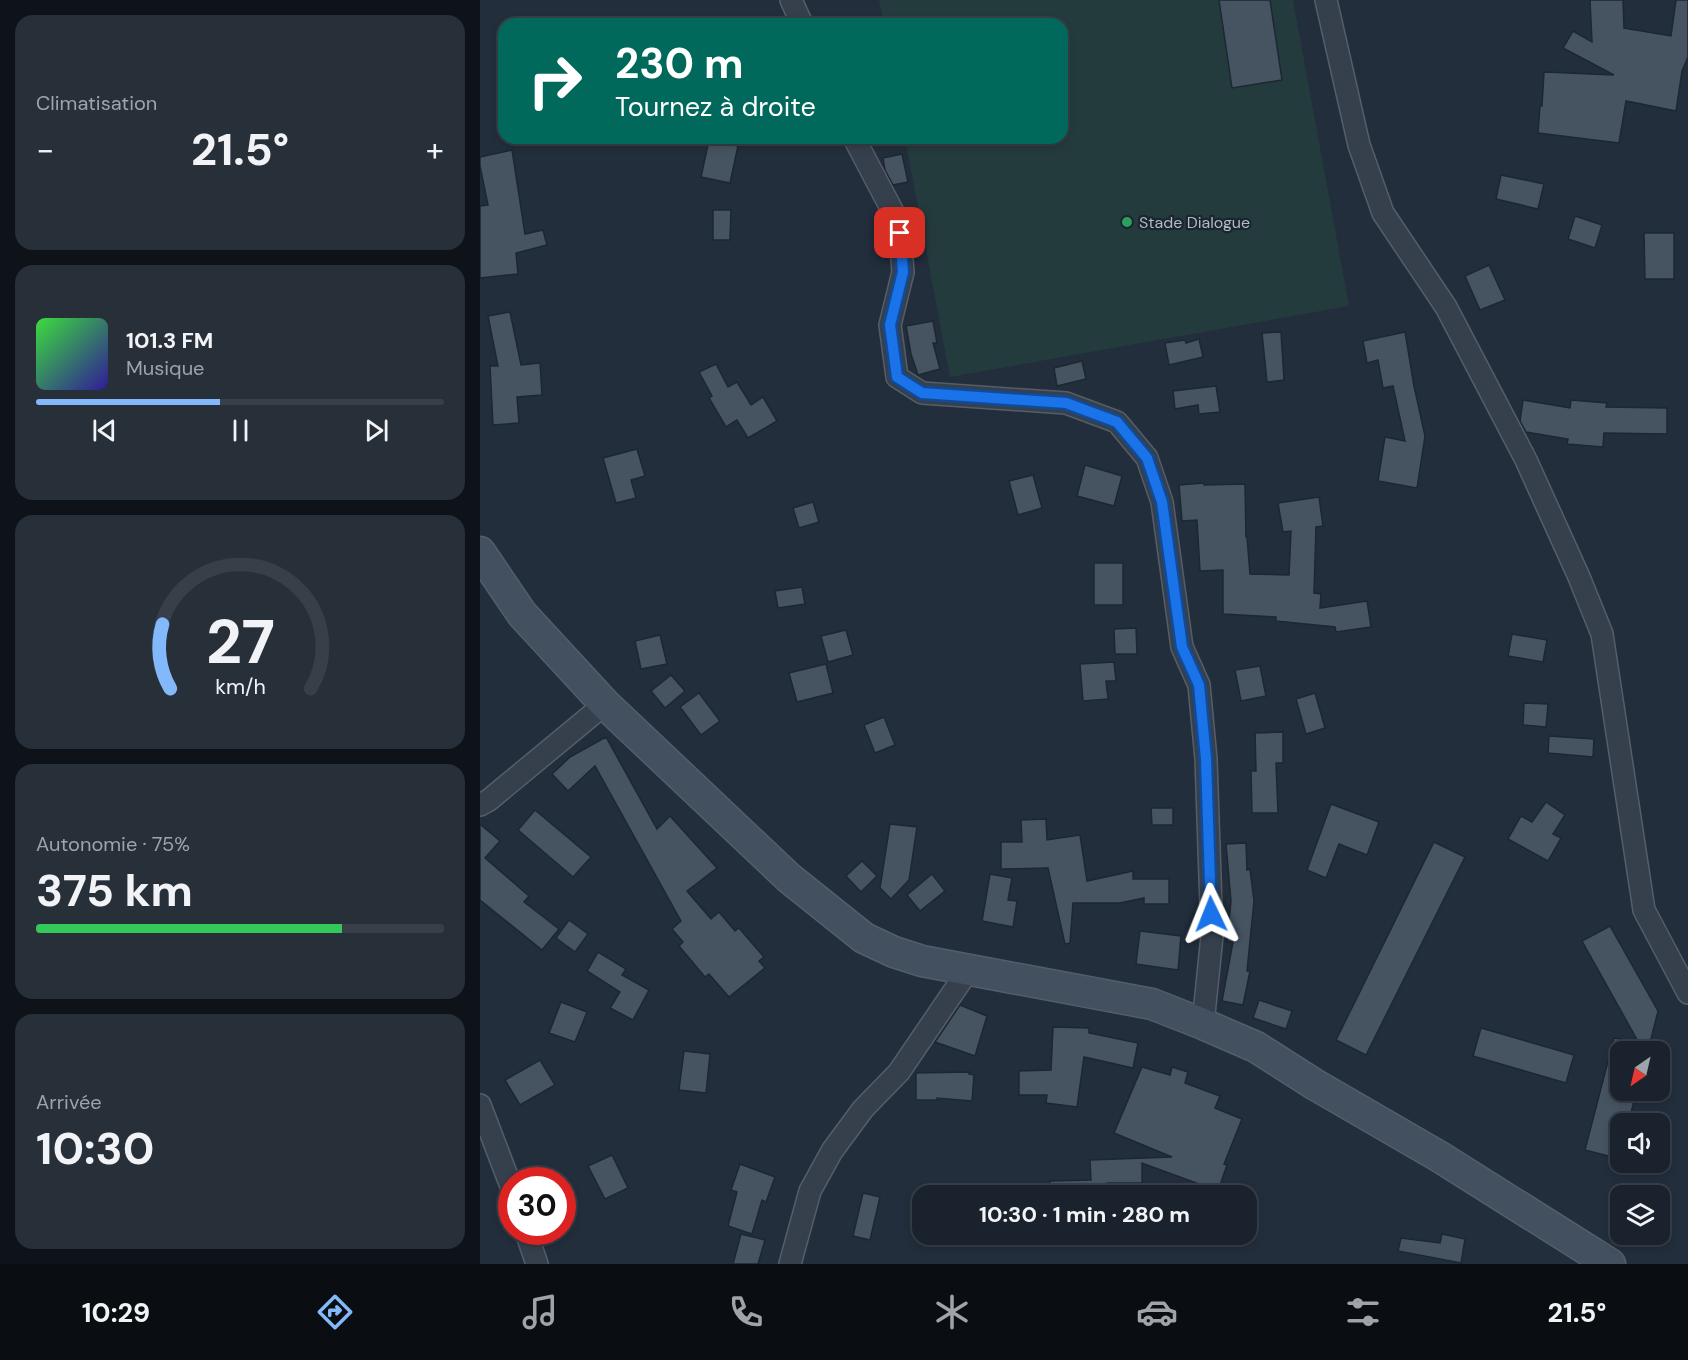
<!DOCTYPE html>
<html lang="fr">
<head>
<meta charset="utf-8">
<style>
  body { margin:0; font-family:"DM Sans",sans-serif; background:#272f39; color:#f1f3f6; height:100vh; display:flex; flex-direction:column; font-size:22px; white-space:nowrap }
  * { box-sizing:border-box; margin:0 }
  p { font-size:20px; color:#9fa4aa }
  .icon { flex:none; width:33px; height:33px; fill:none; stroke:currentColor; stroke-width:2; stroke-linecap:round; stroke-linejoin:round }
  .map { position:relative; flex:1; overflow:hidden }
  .details { display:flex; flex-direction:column; gap:15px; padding:15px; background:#0e1319; width:480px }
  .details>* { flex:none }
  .top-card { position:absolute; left:18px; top:18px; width:570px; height:126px; border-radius:18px; box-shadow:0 3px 9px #0003,0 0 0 2px #383f49; background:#00695c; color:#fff; overflow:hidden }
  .needle { width:39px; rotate:214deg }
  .buttons { position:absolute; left:1130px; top:1041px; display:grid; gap:12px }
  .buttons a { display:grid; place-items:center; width:60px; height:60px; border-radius:12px; background:#1a222d; box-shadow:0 3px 9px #0003,0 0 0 2px #383f49; font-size:30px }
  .speed { position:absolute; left:18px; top:1167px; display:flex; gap:12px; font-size:30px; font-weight:700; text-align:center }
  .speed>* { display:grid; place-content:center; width:78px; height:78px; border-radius:50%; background:#1a222d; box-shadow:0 3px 9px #0003,0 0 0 2px #383f49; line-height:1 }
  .speed .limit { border:9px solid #d22; background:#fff; color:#111 }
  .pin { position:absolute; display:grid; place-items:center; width:51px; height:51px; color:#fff; margin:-26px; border-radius:12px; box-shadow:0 3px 9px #0006 }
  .me { position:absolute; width:66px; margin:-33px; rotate:358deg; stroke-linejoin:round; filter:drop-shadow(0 0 4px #0008) }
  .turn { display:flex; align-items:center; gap:21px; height:126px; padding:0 18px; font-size:27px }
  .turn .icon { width:78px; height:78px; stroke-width:2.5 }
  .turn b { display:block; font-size:42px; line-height:51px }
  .big { font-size:45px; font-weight:700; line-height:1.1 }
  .details .card { flex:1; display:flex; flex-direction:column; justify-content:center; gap:9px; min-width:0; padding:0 21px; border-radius:18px; background:#272f39 }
  .details .dial { align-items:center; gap:0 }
  .dial svg { height:156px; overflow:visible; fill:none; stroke:#383f49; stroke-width:7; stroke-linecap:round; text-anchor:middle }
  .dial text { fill:#f1f3f6; stroke:none }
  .song { display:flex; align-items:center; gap:18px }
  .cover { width:72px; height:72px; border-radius:9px; background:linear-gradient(135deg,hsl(120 70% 55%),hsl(250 70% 35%)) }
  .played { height:6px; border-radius:3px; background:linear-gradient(90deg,#83b9fa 45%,#383f49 45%) }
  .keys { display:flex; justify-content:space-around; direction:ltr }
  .heat { display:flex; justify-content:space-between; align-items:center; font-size:33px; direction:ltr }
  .charge { height:9px; border-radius:4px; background:linear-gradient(90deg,#34c759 75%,#383f49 0) }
  .trip { position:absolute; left:432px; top:1185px; width:345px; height:60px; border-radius:18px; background:#1a222d; box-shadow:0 3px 9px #0003,0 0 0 2px #383f49; font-weight:700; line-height:60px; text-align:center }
  .menu { display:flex; height:96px; justify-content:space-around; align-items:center; background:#0a0e12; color:#9fa4aa }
  .menu .icon { width:42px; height:42px }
  .menu .current { color:#83b9fa }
  .menu b { font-size:27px; color:#f1f3f6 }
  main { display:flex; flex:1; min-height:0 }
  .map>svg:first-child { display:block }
  .green { fill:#243b3d }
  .building { fill:#465462; stroke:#1d2732; stroke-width:1.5 }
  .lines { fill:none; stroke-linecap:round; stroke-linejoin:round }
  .street-casing { stroke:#545e69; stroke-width:24 }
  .secondary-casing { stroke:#545e69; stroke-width:33 }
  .street { stroke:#36404c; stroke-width:21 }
  .secondary { stroke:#43505f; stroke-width:30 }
  .route-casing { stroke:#114b97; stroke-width:15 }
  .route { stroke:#1a73e8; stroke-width:10 }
  .leisure-dot { fill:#2e9e5b; stroke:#1b2530; stroke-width:2 }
  .labels { text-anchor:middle; stroke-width:4.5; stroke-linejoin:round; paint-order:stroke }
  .poi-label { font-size:16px; fill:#b1bbc7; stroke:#1b2530; text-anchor:start }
</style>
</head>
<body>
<main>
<section class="details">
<div class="card"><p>Climatisation</p>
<div class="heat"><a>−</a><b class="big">21.5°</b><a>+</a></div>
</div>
<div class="card">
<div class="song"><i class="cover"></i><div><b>101.3 FM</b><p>Musique</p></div></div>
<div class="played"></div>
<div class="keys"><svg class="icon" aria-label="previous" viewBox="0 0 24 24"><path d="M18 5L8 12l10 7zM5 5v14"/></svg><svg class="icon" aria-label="pause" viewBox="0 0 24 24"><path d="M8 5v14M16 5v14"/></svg><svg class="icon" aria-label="next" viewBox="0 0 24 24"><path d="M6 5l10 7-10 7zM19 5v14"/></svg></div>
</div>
<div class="card dial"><svg viewBox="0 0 100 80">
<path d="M14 69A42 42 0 1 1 86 69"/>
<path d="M14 69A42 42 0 0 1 10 36" stroke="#83b9fa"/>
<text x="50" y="56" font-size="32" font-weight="700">27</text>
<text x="50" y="72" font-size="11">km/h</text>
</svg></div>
<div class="card"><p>Autonomie · 75%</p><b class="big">375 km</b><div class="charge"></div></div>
<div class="card"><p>Arrivée</p><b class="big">10:30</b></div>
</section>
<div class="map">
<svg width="1208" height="1264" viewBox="0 0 1208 1264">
  <rect width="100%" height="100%" fill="#222e3c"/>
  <path class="green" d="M399 0H813L869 306 470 377 425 138H582V24H404Z"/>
  <g class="building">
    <path d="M739 0H790L802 80 752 88Z"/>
    <path d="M1110 0H1143L1144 28 1191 36 1196 0H1208V57L1202 71 1196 111 1146 101 1139 143 1058 133 1060 106H1062L1064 72 1134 75 1083 48 1093 31 1112 42Z"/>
    <path d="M229 140 258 146 250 183 221 177Z"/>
    <path d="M32 150 45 234 63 230 67 245 36 253 38 274 0 278V206L8 205 0 166V157Z"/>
    <path d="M422 154 428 182 413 185 405 170 403 158Z"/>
    <path d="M1021 175 1064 184 1058 209 1016 199Z"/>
    <path d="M233 210H251L250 240H233Z"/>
    <path d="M1095 216 1122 225 1115 248 1088 239Z"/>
    <path d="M1164 233H1194V279H1165Z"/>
    <path d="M1009 265 1025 300 1000 310 985 276Z"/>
    <path d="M30 312 41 365 60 363 62 395 37 397 39 423 13 425 10 366H18L8 316Z"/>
    <path d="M453 321 457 343H453L460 369 438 375 431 354 426 326Z"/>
    <path d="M801 332 804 380 787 382 782 333Z"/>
    <path d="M925 332 934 386 945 436 937 488 898 481 905 437 925 441 913 386 903 388 898 360 887 363 883 341Z"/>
    <path d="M719 339 723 357 689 365 685 343 705 340 706 343Z"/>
    <path d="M602 361 606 379 577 386 574 368Z"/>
    <path d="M236 364 248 387 257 382 271 405 283 397 297 421 268 438 257 420 246 427 229 398 232 396 219 372Z"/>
    <path d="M736 386 740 412 719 414 718 405 695 409 693 391Z"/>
    <path d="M1043 400 1090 408 1091 400 1127 403 1126 407 1187 408V434L1124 433 1123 447 1087 444 1088 439 1046 432 1040 421Z"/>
    <path d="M157 449 165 476 151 480 156 498 136 503 123 458Z"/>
    <path d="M605 465 642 476 634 506 597 496Z"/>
    <path d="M553 475 562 508 538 515 529 481Z"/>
    <path d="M724 483V485L765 484 766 537H767L770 574 809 575 811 531 803 532 798 503 839 497 843 526 836 527 834 593 841 594 840 608 887 601 891 627 856 632 855 627 796 621V617L743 614V570L720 571 717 520 702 521 699 485Z"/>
    <path d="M333 502 339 522 319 528 313 508Z"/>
    <rect x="614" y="563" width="29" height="42"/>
    <path d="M322 587 325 604 298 608 295 591Z"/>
    <path d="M656 628 657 654H635L634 629Z"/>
    <path d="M366 630 373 655 348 662 341 636Z"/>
    <path d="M1032 634 1067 640 1063 662 1028 656Z"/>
    <path d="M180 635 187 664 161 669 155 641Z"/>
    <path d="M634 662 636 681H626L628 699 603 701 600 664Z"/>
    <path d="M346 664 353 693 317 702 309 673Z"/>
    <path d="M780 666 786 696 761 701 755 670Z"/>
    <path d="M191 675 205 691 185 708 171 691Z"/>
    <path d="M219 693 240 721 221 735 200 707Z"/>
    <path d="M835 693 845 728 826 734 816 699Z"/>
    <path d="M1044 703 1068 704 1066 727 1043 725Z"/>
    <path d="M404 717 415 745 395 753 384 725Z"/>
    <path d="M803 732V763H796L798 813H772L771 771H776L775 733Z"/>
    <path d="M1069 736 1114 739 1113 757 1068 753Z"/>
    <path d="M126 737 177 829 190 816 237 868 207 891 231 919 239 912 255 931 259 928 284 957 279 961 285 968 249 997 229 974 225 977 199 946 203 942 192 929 201 921 115 766 88 791 72 774 90 757Z"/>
    <path d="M1066 802 1085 815 1073 834 1081 838 1068 861 1028 839 1041 816 1052 822Z"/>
    <path d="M851 804 899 822 887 855 859 844 846 878 827 870Z"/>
    <path d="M671 808H693V825H672Z"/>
    <path d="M55 810 111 857 93 877 38 830Z"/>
    <path d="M566 819 567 840 600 835 607 881 653 871V879H689V904H664V898L640 903H593L590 943 585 944 568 868 521 869V842H542L541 820Z"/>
    <path d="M0 824 20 841 5 858 49 896 44 902 79 929 62 950 0 900Z"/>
    <path d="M410 824 437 827 429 880 411 899 400 888Z"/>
    <path d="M954 842 985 857 886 1055 856 1040Z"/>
    <path d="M766 843 767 870 770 869 774 901 767 971H770L763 1005 742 1001 753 942 747 941 751 901 746 844Z"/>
    <path d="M382 861 397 876 381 892 366 876Z"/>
    <path d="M452 874 465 891 440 911 427 895Z"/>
    <path d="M510 874 532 878 528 900 537 901 533 927 502 921Z"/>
    <path d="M89 920 108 934 95 952 76 938Z"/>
    <path d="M1130 926 1178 1011 1171 1039 1160 1045 1102 941Z"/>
    <path d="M660 931 701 936 698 970 656 964Z"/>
    <path d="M118 952 146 969 142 975 169 990 153 1020 130 1008 140 992 107 971Z"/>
    <path d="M779 1000 812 1011 806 1029 773 1018Z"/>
    <path d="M81 1002 107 1012 95 1042 69 1033Z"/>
    <path d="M480 1005 507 1016 495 1056 455 1042Z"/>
    <path d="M573 1027 609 1028V1033L658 1043 653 1068 604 1057 597 1107 566 1103 567 1095H539V1071L571 1070Z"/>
    <path d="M1001 1028 1094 1055 1086 1083 993 1056Z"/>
    <path d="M1134 1038 1140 1039V1090H1157L1148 1124H1140V1159L1105 1150Z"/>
    <path d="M204 1051 230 1054 226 1093 199 1090Z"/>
    <path d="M60 1060 75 1085 40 1105 25 1080Z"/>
    <path d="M662 1067 690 1075 692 1067 708 1072 705 1083 740 1096 735 1108 762 1119 744 1164 747 1165 738 1191 662 1163V1183H627V1196H570V1181L611 1180 610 1160 692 1157 634 1133Z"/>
    <path d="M490 1072 489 1074 494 1075 492 1101 457 1098 458 1100H436V1073Z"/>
    <path d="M132 1155 148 1188 125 1199 108 1166Z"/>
    <path d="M260 1164 295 1177 286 1202 282 1200 272 1234 248 1226 257 1192 251 1190Z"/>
    <path d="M383 1193 400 1197 390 1240 373 1236Z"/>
    <path d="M261 1234 285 1240 278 1264H253Z"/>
    <path d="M962 1234 985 1239 981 1263 918 1251 921 1238 960 1243Z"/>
  </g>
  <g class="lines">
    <defs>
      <g id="street">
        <path d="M311 0 322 24"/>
        <path d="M846 0 879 145 903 213 966 307 1046 460 1099 577 1122 634 1164 910 1208 993"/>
        <path d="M374 138 412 210 420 233 423 272 410 325 417 377 442 393 586 403 637 422 667 458 682 502 702 647 719 685 726 759 732 936 723 1024"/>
        <path d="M0 805 9 800 125 704"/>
        <path d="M0 1105 32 1189"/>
        <path d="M46 1232 57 1264"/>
        <path d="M310 1264 330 1191 352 1151 383 1109 419 1072 489 969"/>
      </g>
      <path id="secondary" d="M0 552 42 614 125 704 309 878 384 938 414 952 442 961 672 1004 723 1024 776 1047 834 1084 960 1157 1130 1264"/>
    </defs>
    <use href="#street" class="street-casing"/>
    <use href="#secondary" class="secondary-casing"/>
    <use href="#street" class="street"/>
    <use href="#secondary" class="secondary"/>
  </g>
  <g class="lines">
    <defs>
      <path id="route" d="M420 233 423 272 410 325 417 377 442 393 586 403 637 422 667 458 682 502 702 647 719 685 726 759 731 914"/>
    </defs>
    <use href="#route" class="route-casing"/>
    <use href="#route" class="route"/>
  </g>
  <circle class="leisure-dot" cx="647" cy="222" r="6"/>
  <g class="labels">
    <g class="poi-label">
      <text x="659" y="228">Stade Dialogue</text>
    </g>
  </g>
</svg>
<div class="buttons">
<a><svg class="needle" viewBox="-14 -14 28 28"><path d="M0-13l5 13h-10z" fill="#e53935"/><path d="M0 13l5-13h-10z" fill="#9fa4aa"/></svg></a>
<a><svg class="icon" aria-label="sound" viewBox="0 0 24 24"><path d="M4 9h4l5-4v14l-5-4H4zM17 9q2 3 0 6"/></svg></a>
<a><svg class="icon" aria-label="layers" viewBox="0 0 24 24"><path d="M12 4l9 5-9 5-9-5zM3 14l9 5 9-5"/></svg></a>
</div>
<div class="speed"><div class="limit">30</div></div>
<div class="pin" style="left:420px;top:233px;background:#d93025"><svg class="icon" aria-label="arrive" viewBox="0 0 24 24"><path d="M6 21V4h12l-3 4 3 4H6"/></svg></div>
<svg class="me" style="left:731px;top:914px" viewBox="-20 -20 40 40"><path d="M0-17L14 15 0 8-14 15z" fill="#1a73e8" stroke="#fff" stroke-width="4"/></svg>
<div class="trip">10:30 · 1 min · 280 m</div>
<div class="top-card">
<div class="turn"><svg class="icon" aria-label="right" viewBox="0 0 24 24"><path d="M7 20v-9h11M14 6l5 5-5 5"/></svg><div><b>230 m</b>Tournez à droite</div></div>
</div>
</div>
</main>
<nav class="menu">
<b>10:29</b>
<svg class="icon current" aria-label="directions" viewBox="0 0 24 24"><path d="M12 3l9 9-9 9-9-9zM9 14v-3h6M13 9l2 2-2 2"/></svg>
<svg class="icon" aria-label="music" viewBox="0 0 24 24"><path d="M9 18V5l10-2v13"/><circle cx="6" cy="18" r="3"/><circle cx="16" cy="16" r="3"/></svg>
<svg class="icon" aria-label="phone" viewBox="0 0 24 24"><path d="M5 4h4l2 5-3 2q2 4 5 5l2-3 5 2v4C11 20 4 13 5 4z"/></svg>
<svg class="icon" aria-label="climate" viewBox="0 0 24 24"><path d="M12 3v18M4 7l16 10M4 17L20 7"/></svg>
<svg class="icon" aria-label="car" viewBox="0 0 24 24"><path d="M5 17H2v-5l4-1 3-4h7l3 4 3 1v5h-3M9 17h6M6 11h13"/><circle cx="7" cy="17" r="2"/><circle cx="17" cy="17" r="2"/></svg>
<svg class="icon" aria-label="filters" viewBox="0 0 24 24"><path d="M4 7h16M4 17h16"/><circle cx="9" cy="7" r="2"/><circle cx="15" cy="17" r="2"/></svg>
<b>21.5°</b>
</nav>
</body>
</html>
